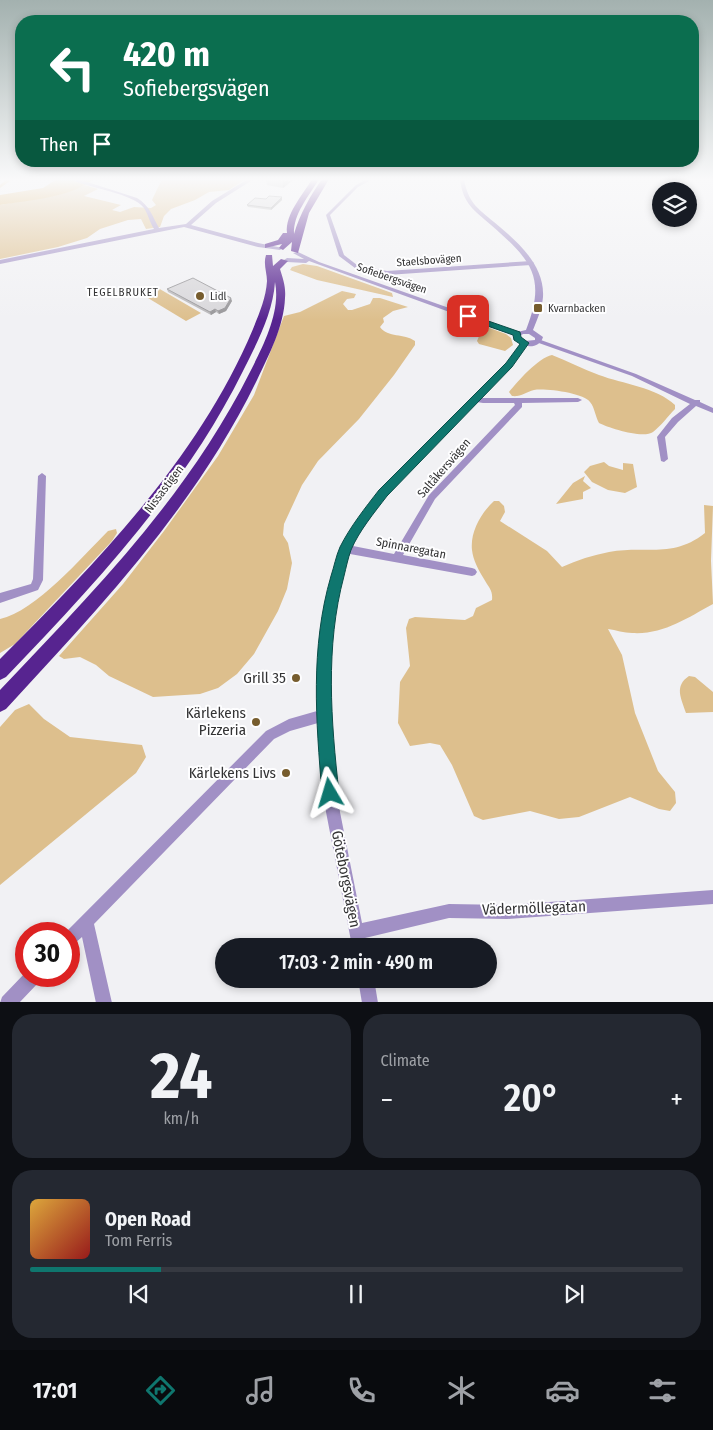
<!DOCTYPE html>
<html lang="en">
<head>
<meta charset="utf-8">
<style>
  body { margin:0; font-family:"Fira Sans Condensed",sans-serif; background:#242831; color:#f1f3f6; height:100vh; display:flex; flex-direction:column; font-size:19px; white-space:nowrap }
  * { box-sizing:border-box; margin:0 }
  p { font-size:16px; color:#9ea1a6 }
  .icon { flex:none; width:28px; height:28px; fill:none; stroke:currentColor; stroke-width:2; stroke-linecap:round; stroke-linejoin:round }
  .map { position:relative; height:1002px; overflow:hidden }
  .side { display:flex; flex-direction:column; gap:12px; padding:12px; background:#0d0f14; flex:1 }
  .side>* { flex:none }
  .guide { position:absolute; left:15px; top:15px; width:684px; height:152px; border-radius:20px; box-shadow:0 2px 8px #0003; background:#0b6e4f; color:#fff; overflow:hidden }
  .buttons { position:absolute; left:652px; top:182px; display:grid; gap:10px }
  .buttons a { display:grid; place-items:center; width:45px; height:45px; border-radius:50%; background:#171b24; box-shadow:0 2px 8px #0003; font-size:25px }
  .speed { position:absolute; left:15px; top:922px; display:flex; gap:10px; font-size:25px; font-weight:700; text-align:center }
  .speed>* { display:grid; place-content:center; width:65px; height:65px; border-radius:50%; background:#171b24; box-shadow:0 2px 8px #0003; line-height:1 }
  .speed .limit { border:8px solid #d22; background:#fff; color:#111 }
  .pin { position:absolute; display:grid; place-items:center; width:42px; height:42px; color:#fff; margin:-21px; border-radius:10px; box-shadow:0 2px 8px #0006 }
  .me { position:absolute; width:55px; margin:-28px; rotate:353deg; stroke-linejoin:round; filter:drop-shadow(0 0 4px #0008) }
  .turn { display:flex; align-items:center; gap:18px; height:105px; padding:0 25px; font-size:22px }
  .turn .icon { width:65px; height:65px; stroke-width:2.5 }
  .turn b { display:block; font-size:35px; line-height:42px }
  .then { display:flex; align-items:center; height:48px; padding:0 25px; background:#0003; gap:10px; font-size:19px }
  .big { font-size:38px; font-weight:600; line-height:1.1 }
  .side .card { flex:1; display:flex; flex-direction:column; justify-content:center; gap:8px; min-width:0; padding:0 18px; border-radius:20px; background:#242831 }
  .side .dial { align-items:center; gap:0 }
  .dial b { font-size:65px; line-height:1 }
  .song { display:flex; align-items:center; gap:15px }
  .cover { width:60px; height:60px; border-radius:8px; background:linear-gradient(135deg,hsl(40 70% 55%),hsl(0 70% 35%)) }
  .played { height:5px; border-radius:2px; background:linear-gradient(90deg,#0f766e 20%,#363941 20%) }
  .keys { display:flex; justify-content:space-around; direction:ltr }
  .heat { display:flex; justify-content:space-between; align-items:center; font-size:28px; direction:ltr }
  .side .tiles { flex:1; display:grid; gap:12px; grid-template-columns:1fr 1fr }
  .card:last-child { grid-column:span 2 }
  .trip { position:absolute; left:215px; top:938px; width:282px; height:50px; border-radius:25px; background:#171b24; box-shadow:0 2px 8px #0003; font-weight:600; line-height:50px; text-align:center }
  .menu { display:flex; height:80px; justify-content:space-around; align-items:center; background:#090b0e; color:#9ea1a6 }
  .menu .icon { width:35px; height:35px }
  .menu .selected { color:#0f766e }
  .menu b { font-size:22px; color:#f1f3f6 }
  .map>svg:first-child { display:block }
  .green { fill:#ddbf8d }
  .water { fill:#dcad59 }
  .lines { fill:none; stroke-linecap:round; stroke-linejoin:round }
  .canal { fill:#dcad59; fill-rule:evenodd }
  .minor { fill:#a190c5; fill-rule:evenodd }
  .tertiary { fill:#a190c5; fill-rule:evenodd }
  .trunk { fill:#572490; fill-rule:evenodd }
  .wall { fill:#bab9bb }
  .shaded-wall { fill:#979699 }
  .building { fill:#d8d7da; stroke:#979699 }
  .route { fill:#0f766e; stroke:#0a4d48 }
  .poi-dot { fill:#775d2e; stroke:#fefeff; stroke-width:2 }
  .labels { text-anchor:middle; stroke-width:4; stroke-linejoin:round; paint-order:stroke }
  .far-street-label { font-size:11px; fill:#333334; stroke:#fefeff }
  .far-neighbourhood-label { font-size:11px; letter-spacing:1px; fill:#333334; stroke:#fefeff }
  .far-poi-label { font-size:11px; fill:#333334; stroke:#fefeff; text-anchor:start }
  .street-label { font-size:12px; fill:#333334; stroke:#fefeff }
  .near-poi-label { font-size:15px; fill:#333334; stroke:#fefeff; text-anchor:end }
  .near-street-label { font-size:15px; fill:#333334; stroke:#fefeff }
</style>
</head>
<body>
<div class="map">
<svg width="713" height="1003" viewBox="0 0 713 1003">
  <rect width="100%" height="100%" fill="#f1f1f4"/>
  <g class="green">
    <path d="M162 179H253L244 180 229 190 209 192 195 200 171 209 164 216 160 227 146 229 141 219 128 220 100 229 87 238 58 247 0 259V205L60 194 85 185 98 189 84 196 121 205 112 210 120 212 134 207 151 208 156 205 152 200Z"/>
    <path d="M303 264 317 266 392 293 393 297 317 280 290 270 292 267Z"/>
    <path d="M158 288 201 313 186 321 143 295Z"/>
    <path d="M342 291 356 294 354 298 347 299 343 304 348 310H352L370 304 373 298H380L408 307 393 311 383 318 384 322 380 327C388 338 404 333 415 341V345L394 375 359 419 318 461 302 485 284 524 283 535 288 543 292 563 287 589 278 611 254 654 237 674 218 688 200 694 153 697 109 676 96 665 80 657 64 659 59 656 123 584 164 531 218 456 254 395 284 316 300 312Z"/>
    <path d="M462 318 506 334 511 338 513 345 505 351 479 344 477 341 480 334 475 325Z"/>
    <path d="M552 355C567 361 583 369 599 375 623 384 656 387 675 405V409C668 416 661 426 653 432 643 439 609 428 599 423 595 416 595 408 590 402 584 393 545 388 534 390 526 392 521 397 512 396L509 392C518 381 538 358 552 355Z"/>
    <path d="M604 462 609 466 623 470V463L633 464 637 487 625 493 608 490 592 482 584 472 590 466Z"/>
    <path d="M585 476 583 481 591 488 583 492V499L556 504 573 483Z"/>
    <path d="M494 501H499L504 506 505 512 500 521 547 551 562 567C577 560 593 555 609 552 646 545 672 559 705 533L704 505 713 506 711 561 713 604C687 618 663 635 632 633 624 633 616 630 608 629L622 655 635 713 658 771 675 792 676 803 670 811 659 809 630 797 579 817 559 819 530 811 483 820 474 816 452 765 440 745 430 743 410 746 398 723 400 682 410 666 406 628 409 619 415 617 465 620 473 616 476 608 492 600C493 590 489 588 484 579 479 571 473 560 472 550 470 532 481 513 494 501Z"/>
    <path d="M116 529 117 533 112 541 15 644 0 653V619C36 611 82 557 108 531Z"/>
    <path d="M689 676 695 677 713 692V712L686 713C681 698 674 686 689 676Z"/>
    <path d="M29 704 44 719 70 737 142 745 146 757 136 773 0 885V727L15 710Z"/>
  </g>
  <path class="water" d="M57 179H94C69 198 31 200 0 205V195L43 188Z"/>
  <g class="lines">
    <path class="canal" d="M7 179H13L0 188V185Z"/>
    <g class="minor">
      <path d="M367 179H373L358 187 330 215 344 255 357 265 387 271 531 261 534 263 531 265 387 275 355 268 339 256 326 215 356 185Z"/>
      <path d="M538 339 636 374 695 400H700V402L713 408V413L696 406 678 422 665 437 668 459 664 462 661 461 657 437 672 418 690 404 632 376 536 342V340Z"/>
      <path d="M525 341 528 343 511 366 481 398H578L582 400 578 402 522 403V407L435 499 403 555 472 568 475 569 477 572 475 575 472 576 350 554 343 571 332 623 329 716 340 812 362 923 449 904 507 905 713 890V904L507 919 449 918 365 938 366 946H352L326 812 318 723 290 731 274 739 94 924 112 1003H96L82 937 74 944 69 947V934H64L266 731 289 719 317 711C320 664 319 617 333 572 349 519 390 480 429 442 455 416 481 390 507 364L523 342ZM477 402 483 403H514L515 405 429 495 394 554 353 546 356 539 386 495Z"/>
      <path d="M42 473 46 476 43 580 38 590 0 603V593L31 584 33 579 38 476Z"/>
      <path d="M26 972V976H41L39 982 19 1003H0L2 997Z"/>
      <path d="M358 979H374L378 1003H362Z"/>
    </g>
    <g class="tertiary">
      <path d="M70 179H78L137 198C150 206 152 216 159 228L186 224 212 201 248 179H254L216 203 191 225 258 243 283 248 280 250 258 247 184 227 0 264V260L154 229C150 223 148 214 144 208 133 193 88 188 70 179Z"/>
      <path d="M460 179H464C468 202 477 208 494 222 517 241 545 265 543 297 542 309 537 320 533 330L543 337C539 352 516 347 513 335L309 261 306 263 287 262 284 260 287 258 304 259 293 253 298 252 319 262 517 332 526 330C547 277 531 260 491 225 474 210 463 204 460 179ZM523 334H529L535 338V340L525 341 520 336Z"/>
    </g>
    <g class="trunk">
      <path d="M312 179H319C309 196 293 214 294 234 300 214 310 196 322 179H329L309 213 298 253 291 251 292 242 283 250 279 248 282 244 265 248V244L278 240 283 233H287C285 214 303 195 312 179Z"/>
      <path d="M266 255H272L273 266 281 259 288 261 280 269C283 279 286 287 285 298 284 326 269 355 257 380 196 506 100 607 6 709L0 712V690C95 590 187 497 250 372 263 346 281 312 275 282 273 313 257 343 243 371 185 488 96 583 6 677L0 680V659C98 561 198 459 253 329 259 314 266 298 267 281 267 273 263 264 266 255Z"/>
    </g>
  </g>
  <g class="wall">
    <path d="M266 179H294L283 188 267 185Z"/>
    <path d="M266 199 282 200 271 210 248 207 247 205Z"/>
    <path d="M167 289 232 301 226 311 219 314 216 312 211 315 168 292Z"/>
  </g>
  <g class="shaded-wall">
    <path d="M285 179H294L283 188V181Z"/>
    <path d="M282 197V200L271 210V208Z"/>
    <path d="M231 298 232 301 226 311 219 314 218 311Z"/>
    <path d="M215 309 216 312 211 315 210 312Z"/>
  </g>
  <g class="building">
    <path d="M274 179H285L283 181Z"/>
    <path d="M269 196 282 197 271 208 247 205 255 198 266 199Z"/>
    <path d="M193 278 231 298 225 308 218 311 215 309 210 312 167 289Z"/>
  </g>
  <linearGradient id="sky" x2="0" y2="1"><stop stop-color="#a3b1af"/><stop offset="0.56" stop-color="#f9f9fa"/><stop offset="1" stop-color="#f9f9fa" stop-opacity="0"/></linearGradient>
  <rect width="713" height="320" fill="url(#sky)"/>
  <path class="route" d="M465 315H471L520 332 521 337 529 343 512 367 387 496C374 513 359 531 351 550 348 558 346 568 344 576 325 647 331 721 339 793L336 799 330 802 325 799 322 793C316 721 310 648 331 576 334 567 336 556 340 547 350 527 365 508 379 490L506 363 520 344 514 340 513 335 465 318Z"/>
  <g class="poi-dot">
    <circle cx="200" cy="296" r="5"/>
    <rect x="533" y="303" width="10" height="10" rx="2.5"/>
    <circle cx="296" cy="678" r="5"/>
    <circle cx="256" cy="722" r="5"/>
    <circle cx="286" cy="773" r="5"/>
  </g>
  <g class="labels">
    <g class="far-street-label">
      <text transform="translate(429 260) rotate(-4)" y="4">Staelsbovägen</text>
      <text transform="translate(392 278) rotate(19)" y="4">Sofiebergsvägen</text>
    </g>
    <g class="far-neighbourhood-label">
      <text x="123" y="296">TEGELBRUKET</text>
    </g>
    <g class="far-poi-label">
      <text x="210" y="300">Lidl</text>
      <text x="548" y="312">Kvarnbacken</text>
    </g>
    <g class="street-label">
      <text transform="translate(444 468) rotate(-49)" y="4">Saltåkersvägen</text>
      <text transform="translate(164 489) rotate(-53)" y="4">Nissastigen</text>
      <text transform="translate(411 548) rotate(11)" y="4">Spinnaregatan</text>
    </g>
    <g class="near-poi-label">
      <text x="286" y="683">Grill 35</text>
      <text x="246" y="718">Kärlekens<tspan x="246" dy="17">Pizzeria</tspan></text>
      <text x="276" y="778">Kärlekens Livs</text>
    </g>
    <g class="near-street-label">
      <text transform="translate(346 879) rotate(79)" y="5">Göteborgsvägen</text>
      <text transform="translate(534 908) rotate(-2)" y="5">Vädermöllegatan</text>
    </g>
  </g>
</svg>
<div class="buttons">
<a><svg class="icon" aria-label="layers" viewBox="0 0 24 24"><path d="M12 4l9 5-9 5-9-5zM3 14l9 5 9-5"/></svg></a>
</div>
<div class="speed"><div class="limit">30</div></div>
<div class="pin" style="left:468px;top:316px;background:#d93025"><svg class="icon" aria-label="arrive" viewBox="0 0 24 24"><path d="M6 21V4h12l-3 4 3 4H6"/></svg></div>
<svg class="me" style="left:330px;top:793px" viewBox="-20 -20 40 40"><path d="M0-17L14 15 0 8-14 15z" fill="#0f766e" stroke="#fff" stroke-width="4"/></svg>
<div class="trip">17:03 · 2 min · 490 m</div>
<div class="guide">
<div class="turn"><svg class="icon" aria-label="left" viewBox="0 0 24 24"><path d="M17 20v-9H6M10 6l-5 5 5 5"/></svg><div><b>420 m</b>Sofiebergsvägen</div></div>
<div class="then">Then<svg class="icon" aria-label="arrive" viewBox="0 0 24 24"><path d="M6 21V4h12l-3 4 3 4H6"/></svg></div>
</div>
</div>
<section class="side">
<div class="tiles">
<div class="card dial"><b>24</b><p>km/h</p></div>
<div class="card"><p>Climate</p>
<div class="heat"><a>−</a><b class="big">20°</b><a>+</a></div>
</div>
<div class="card">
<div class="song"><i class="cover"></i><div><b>Open Road</b><p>Tom Ferris</p></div></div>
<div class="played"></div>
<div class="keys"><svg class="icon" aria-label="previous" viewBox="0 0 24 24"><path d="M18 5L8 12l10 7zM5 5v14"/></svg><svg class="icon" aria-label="pause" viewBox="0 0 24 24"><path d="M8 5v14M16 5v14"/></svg><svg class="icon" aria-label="next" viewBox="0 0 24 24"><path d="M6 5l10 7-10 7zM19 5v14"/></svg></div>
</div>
</div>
</section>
<nav class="menu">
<b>17:01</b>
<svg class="icon selected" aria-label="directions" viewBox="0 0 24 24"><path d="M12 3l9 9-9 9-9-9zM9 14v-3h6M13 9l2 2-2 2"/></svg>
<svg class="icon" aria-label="music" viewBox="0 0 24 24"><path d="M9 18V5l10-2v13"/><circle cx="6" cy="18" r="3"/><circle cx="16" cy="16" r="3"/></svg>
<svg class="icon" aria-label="phone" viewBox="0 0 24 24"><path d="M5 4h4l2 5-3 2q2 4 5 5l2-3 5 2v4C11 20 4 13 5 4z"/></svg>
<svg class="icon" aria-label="climate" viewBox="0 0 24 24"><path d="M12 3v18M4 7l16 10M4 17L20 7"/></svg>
<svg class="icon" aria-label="car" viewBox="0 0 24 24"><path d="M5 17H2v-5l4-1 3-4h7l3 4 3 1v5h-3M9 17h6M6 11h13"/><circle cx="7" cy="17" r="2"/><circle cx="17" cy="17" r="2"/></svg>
<svg class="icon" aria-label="filters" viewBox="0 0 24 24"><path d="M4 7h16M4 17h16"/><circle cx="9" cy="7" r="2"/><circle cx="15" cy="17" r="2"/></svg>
</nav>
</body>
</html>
